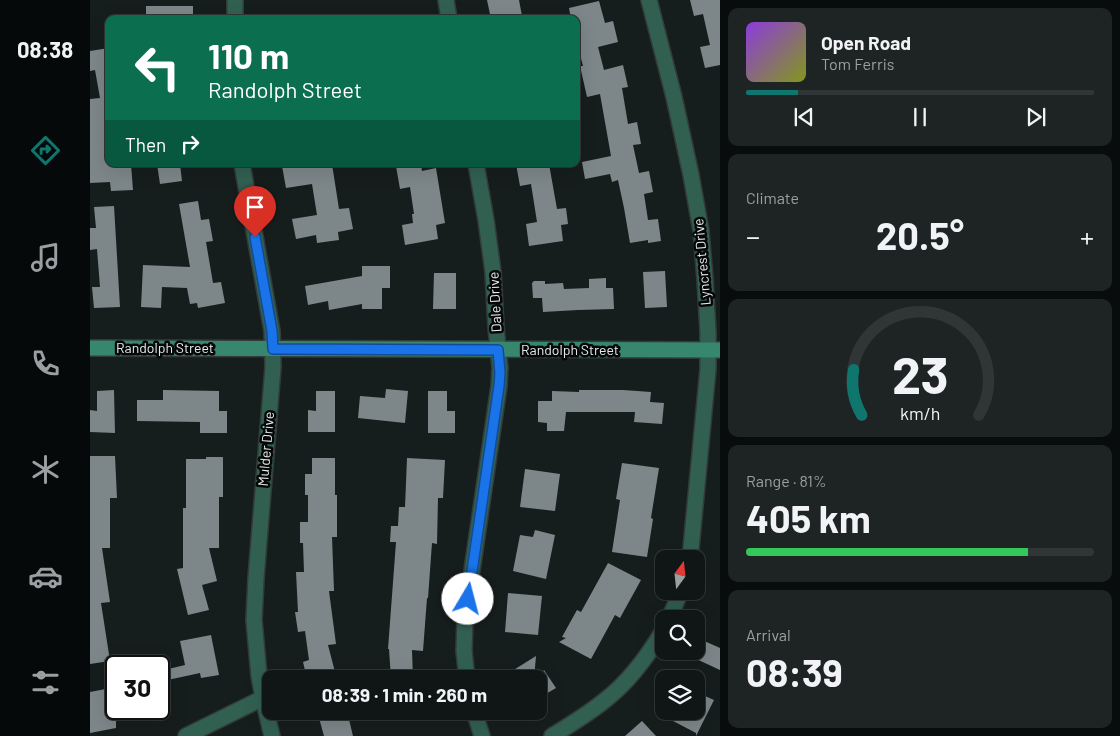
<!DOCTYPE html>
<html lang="en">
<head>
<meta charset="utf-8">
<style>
  body { margin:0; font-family:Barlow,sans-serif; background:#1e2323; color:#f1f3f6; height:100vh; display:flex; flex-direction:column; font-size:19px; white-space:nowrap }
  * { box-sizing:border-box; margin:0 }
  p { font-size:16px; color:#9c9fa1 }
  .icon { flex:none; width:28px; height:28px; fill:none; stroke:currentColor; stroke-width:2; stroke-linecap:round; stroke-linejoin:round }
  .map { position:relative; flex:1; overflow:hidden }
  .side { display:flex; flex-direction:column; gap:8px; padding:8px; background:#090c0c; width:400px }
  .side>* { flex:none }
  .banner { position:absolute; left:15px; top:15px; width:475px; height:152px; border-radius:10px; box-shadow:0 5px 20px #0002,0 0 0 1px #303535; background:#0b6e4f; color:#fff; overflow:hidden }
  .needle { width:32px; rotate:15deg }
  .tools { position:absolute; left:565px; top:550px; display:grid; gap:10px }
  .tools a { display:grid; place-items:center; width:50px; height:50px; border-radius:10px; background:#101616; box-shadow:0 5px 20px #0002,0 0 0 1px #303535; font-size:25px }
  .speed { position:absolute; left:15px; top:655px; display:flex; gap:10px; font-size:25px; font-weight:700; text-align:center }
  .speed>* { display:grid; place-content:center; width:65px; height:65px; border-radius:50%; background:#101616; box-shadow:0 5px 20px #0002,0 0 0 1px #303535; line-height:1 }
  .speed .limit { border:2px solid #111; border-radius:8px; background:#fff; color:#111 }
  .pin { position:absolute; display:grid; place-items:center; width:42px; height:42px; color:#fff; margin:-51px -21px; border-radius:50% 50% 50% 0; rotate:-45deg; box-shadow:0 0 5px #0007 }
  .pin .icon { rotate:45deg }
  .me { position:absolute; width:55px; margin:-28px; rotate:8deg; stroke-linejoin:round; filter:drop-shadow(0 0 4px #0008) }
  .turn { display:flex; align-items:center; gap:18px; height:105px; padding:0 20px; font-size:22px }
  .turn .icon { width:65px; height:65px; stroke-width:2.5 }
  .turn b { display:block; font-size:35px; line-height:42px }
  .then { display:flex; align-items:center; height:48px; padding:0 20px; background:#0003; gap:10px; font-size:19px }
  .big { font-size:38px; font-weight:700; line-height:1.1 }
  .side .widget { flex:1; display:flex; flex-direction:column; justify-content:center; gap:8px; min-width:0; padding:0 18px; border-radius:10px; background:#1e2323 }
  .side .dial { align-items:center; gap:0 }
  .dial svg { height:130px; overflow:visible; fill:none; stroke:#303535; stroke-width:7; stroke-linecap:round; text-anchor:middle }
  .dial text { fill:#f1f3f6; stroke:none }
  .song { display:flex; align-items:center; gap:15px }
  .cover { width:60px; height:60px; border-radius:8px; background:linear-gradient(135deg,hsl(270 70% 55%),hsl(70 70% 35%)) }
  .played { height:5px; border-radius:2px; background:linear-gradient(90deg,#0f766e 15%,#303535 15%) }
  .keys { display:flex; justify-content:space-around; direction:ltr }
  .heat { display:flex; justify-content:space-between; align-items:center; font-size:28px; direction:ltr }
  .charge { height:8px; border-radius:4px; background:linear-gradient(90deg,#34c759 81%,#303535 0) }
  .trip { position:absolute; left:172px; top:670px; width:285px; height:50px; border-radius:10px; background:#101616; box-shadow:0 5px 20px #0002,0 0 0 1px #303535; font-weight:700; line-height:50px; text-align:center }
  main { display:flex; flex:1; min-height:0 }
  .dock { display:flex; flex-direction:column; width:90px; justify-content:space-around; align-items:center; background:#060909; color:#9c9fa1 }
  .dock .icon { width:35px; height:35px }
  .dock .active { color:#0f766e }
  .dock b { font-size:22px; color:#f1f3f6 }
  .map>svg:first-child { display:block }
  .building { fill:#7d8789 }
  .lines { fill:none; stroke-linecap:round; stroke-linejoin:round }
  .street-casing { stroke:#333b3a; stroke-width:18 }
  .secondary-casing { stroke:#333b3a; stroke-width:18 }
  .street { stroke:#316051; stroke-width:15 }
  .secondary { stroke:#37876e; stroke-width:15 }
  .route-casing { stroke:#114b97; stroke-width:12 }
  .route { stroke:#1a73e8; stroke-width:9 }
  .labels { text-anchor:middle; stroke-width:5; stroke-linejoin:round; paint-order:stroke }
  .street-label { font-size:14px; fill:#e5ebea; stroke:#050707 }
</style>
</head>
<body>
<main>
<nav class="dock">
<b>08:38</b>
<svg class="icon active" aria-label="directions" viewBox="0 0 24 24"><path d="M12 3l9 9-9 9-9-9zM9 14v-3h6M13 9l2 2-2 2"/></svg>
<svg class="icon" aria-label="music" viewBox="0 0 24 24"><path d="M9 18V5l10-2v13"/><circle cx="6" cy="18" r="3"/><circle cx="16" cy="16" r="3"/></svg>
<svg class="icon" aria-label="phone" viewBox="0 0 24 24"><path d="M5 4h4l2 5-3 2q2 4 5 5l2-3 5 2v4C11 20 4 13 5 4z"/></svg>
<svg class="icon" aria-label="climate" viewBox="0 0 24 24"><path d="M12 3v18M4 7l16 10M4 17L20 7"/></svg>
<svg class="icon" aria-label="car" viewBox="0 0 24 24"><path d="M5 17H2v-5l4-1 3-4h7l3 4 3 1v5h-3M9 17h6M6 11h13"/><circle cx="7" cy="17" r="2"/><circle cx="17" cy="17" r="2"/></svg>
<svg class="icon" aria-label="filters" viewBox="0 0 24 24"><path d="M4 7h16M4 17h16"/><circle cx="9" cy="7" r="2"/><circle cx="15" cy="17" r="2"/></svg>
</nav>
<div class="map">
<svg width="630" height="736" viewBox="0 0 630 736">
  <rect width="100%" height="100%" fill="#161e1d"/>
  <g class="building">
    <path d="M397 0H429L432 16 418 19H401Z"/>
    <path d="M600 0H630V65L615 68 610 47 620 45 613 14 604 16Z"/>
    <path d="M509 1 515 23 523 21 528 42 508 47 514 70 533 65 538 87 532 88 538 124 547 122 551 144 543 145 549 173 559 171 563 192 554 194 558 220 568 219 571 241 558 243V240L540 243 534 208 528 180 522 182 520 174 495 179 492 162 521 156 510 94 497 97 490 66H493L486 39V19H481L479 8Z"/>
    <rect x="56" y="6" width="47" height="13"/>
    <path d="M19 48V114H17L19 133V164H41L43 190 21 191 20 182 0 183V99L10 98 5 70 0 71V51Z"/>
    <path d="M67 164H90L92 181 70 184Z"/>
    <path d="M206 164H242L249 209 259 208 263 229 248 232 249 240 227 243 226 235 206 239 202 219 227 215 222 184 196 188 192 166Z"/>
    <path d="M317 164H331L332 171 346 168 355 223 346 225 348 239 315 245 312 225 323 223 322 214H324L320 187 310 189 306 166Z"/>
    <path d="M426 164H459L467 209 476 208 478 224 471 225 473 241 439 246 436 224 447 222 441 184 430 186Z"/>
    <path d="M108 201 111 220 119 219 123 241 116 242 123 283 131 282 135 303 108 308 107 303 100 304 97 288 72 287 71 308 51 307 53 265 100 267 89 204Z"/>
    <path d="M24 206 30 307 4 308 2 287H10L7 249 0 250V228H6L4 207Z"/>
    <path d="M272 266H300V288H292V309H272V304L239 310 238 301 218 305 215 286 272 276Z"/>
    <path d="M575 271 577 307 555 308 553 272Z"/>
    <path d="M344 273H366V309H343Z"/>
    <path d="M516 278V288H523L524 309 488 310 453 312 452 298H443L442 283 444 281H455V284L473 283 474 289 499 288V279Z"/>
    <path d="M296 389 318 391 315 423 268 418 270 396 295 398Z"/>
    <path d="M24 390 25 433 0 432V410L7 411V391Z"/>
    <path d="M73 390 129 391V411H137V433H110V422L47 421V400H73Z"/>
    <path d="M489 390H533L561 392 560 402 574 403 572 424 544 422 545 412H476L474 431H457V423L448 422V401H462V391L489 392Z"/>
    <path d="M226 391H245V432H218V410L226 411Z"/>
    <path d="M338 391H357V411H365V433H338Z"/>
    <path d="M0 456H25L27 498H20V548H12L20 602 11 603 20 661 0 664Z"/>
    <path d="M116 457H133V497H129V548H119L127 581 112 585 119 610 98 615 87 569 93 568V508H96V459H116Z"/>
    <path d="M222 458H245V495H247V537H242L244 591H239L246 644 238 645 245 672 239 673 240 679H217L213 662 219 660 215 631 208 632 205 612H208L206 572H214L213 543H210V522H218V495H215V474H222Z"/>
    <path d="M317 458 355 460 353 498H348L347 544 342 543 338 598H337L333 651 322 650 323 679H301L299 649H298L306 542H300L301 526H308L309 507H315Z"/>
    <path d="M532 463 569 468 561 518 563 519 557 557 522 552 530 500 526 499Z"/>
    <path d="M435 469 470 474 465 511 430 507Z"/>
    <path d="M445 530 465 535 456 579 423 571 430 535 443 537Z"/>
    <path d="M518 563 551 580 530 618 525 615 501 659 469 642 476 638 472 637 487 610 491 612Z"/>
    <path d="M418 593 452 596 448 635 415 632Z"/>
    <path d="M121 635 129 675 111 678 110 673 73 681 70 671 95 665 90 641Z"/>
    <path d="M612 640 630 648V670L604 658Z"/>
    <path d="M446 656 444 679H409Z"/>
    <path d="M454 670 466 688 449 698V680Z"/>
    <path d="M26 687V728L0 733V692Z"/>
    <path d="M606 692 624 700 606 736V733L564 711H606Z"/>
    <path d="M257 711 263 736H234L229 718Z"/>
    <path d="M552 721 566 736H535Z"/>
  </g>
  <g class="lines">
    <defs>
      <g id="street">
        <path d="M145 0V19"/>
        <path d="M356 0 359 19"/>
        <path d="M559 0 584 97 601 175 611 231 615 279 618 332V369L600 559"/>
        <path d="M152 164 182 331 183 367 166 578 164 620 169 676 173 698 182 736"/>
        <path d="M579 619 591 591"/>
        <path d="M377 679 374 651 375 618 409 386 410 368 406 327 403 272 396 220 386 164"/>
        <path d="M384 711 392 736"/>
        <path d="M96 736 173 698"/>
        <path d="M462 736C480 725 498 714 514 701 539 682 558 656 574 629"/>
      </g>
      <path id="secondary" d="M0 348 630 350"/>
    </defs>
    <use href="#street" class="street-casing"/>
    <use href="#secondary" class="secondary-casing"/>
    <use href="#street" class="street"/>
    <use href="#secondary" class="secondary"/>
  </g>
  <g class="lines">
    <defs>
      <path id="route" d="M165 237 182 331 183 349 408 350 410 373 409 386 378 599"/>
    </defs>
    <use href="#route" class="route-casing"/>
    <use href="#route" class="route"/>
  </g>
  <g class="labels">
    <g class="street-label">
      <text transform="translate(612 262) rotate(-95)" y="5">Lyncrest Drive</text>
      <text transform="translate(405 302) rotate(-93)" y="5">Dale Drive</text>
      <text x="75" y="353">Randolph Street</text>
      <text x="480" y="355">Randolph Street</text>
      <text transform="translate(176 449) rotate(-85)" y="5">Mulder Drive</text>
    </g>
  </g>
</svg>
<div class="tools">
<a><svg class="needle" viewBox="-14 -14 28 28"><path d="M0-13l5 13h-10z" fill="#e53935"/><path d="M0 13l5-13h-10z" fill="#9c9fa1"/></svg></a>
<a><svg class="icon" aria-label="search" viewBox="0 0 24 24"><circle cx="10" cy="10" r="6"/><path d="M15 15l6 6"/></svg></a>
<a><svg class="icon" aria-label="layers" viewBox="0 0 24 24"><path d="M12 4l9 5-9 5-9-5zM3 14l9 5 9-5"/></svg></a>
</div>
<div class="speed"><div class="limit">30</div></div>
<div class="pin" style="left:165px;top:237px;background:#d93025"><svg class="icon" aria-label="arrive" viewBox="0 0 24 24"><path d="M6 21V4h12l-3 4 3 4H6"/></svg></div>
<svg class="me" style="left:378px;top:599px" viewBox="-20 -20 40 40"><circle r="19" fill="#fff"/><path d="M0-13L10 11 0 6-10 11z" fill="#1a73e8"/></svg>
<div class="trip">08:39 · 1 min · 260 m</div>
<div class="banner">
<div class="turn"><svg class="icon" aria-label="left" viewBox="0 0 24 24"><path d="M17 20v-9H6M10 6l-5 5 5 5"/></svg><div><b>110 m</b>Randolph Street</div></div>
<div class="then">Then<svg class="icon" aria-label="right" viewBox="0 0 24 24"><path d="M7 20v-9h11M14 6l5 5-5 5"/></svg></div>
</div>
</div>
<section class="side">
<div class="widget">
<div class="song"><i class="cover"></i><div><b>Open Road</b><p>Tom Ferris</p></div></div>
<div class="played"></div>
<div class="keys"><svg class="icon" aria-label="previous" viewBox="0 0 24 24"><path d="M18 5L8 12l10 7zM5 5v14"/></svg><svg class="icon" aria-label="pause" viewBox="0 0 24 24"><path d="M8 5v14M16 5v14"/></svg><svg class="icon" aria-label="next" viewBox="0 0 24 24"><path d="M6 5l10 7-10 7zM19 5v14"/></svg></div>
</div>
<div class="widget"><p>Climate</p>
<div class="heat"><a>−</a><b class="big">20.5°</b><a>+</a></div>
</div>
<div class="widget dial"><svg viewBox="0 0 100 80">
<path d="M14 69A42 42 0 1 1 86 69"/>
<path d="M14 69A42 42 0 0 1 9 41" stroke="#0f766e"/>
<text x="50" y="56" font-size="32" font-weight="700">23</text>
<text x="50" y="72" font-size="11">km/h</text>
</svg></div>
<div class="widget"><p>Range · 81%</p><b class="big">405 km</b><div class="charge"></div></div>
<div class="widget"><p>Arrival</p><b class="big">08:39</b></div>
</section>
</main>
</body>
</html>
